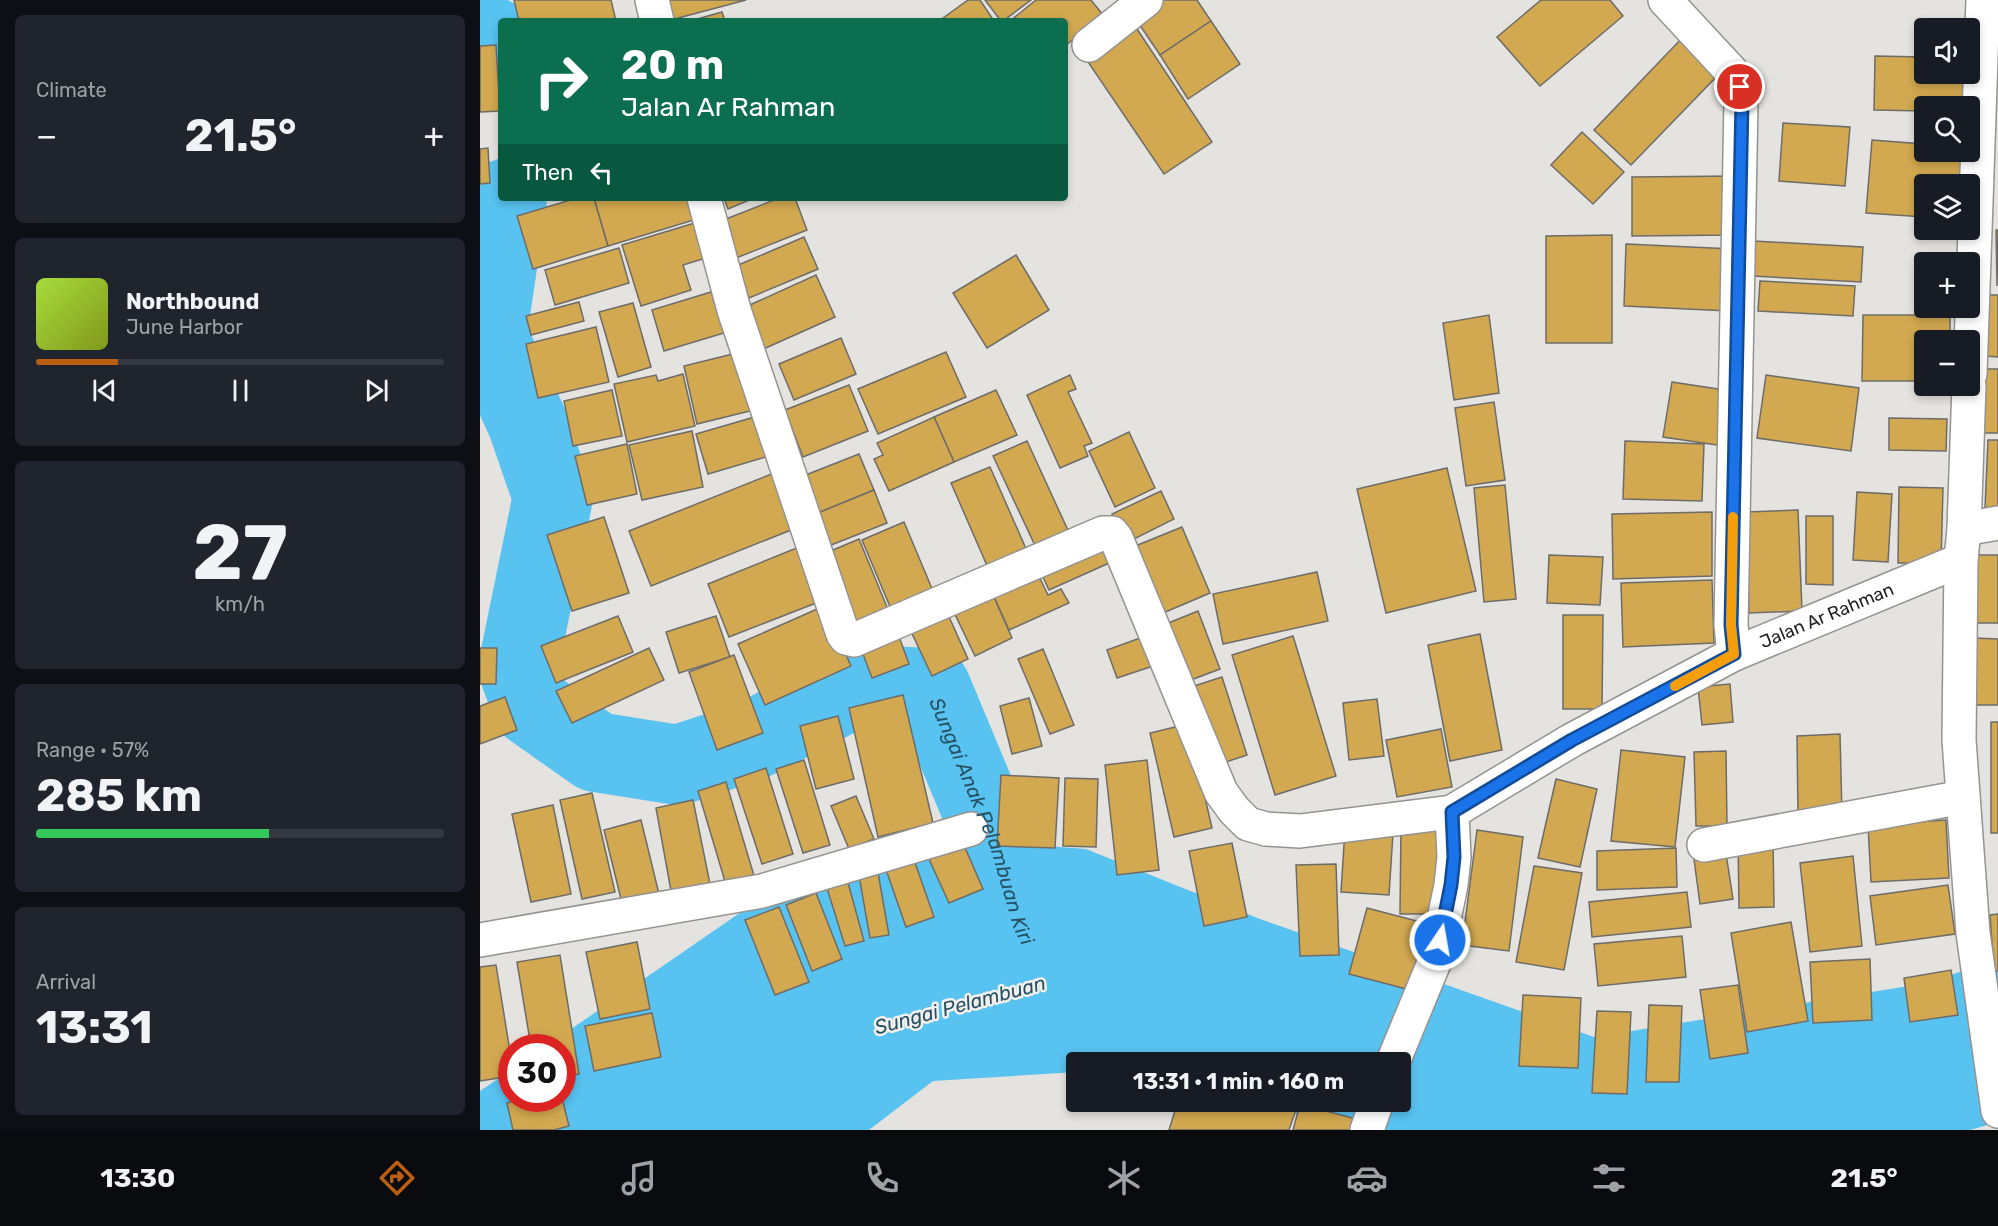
<!DOCTYPE html>
<html lang="en">
<head>
<meta charset="utf-8">
<style>
  body { margin:0; font-family:Rubik,sans-serif; background:#20242c; color:#f1f3f6; height:100vh; display:flex; flex-direction:column; font-size:22px; white-space:nowrap }
  * { box-sizing:border-box; margin:0 }
  p { font-size:20px; color:#9ea1a6 }
  .icon { flex:none; width:33px; height:33px; fill:none; stroke:currentColor; stroke-width:2; stroke-linecap:round; stroke-linejoin:round }
  .map { position:relative; flex:1; overflow:hidden }
  .details { display:flex; flex-direction:column; gap:15px; padding:15px; background:#0d0f14; width:480px }
  .details>* { flex:none }
  .guide { position:absolute; left:18px; top:18px; width:570px; height:183px; border-radius:6px; box-shadow:0 3px 9px #0003; background:#0b6e4f; color:#fff; overflow:hidden }
  .buttons { position:absolute; left:1434px; top:18px; display:grid; gap:12px }
  .buttons a { display:grid; place-items:center; width:66px; height:66px; border-radius:6px; background:#171b24; box-shadow:0 3px 9px #0003; font-size:30px }
  .speed { position:absolute; left:18px; top:1034px; display:flex; gap:12px; font-size:30px; font-weight:700; text-align:center }
  .speed>* { display:grid; place-content:center; width:78px; height:78px; border-radius:50%; background:#171b24; box-shadow:0 3px 9px #0003; line-height:1 }
  .speed .limit { border:9px solid #d22; background:#fff; color:#111 }
  .pin { position:absolute; display:grid; place-items:center; width:51px; height:51px; color:#fff; margin:-26px; border:3px solid #fff; border-radius:50%; box-shadow:0 2px 6px #0007 }
  .me { position:absolute; width:66px; margin:-33px; rotate:12deg; stroke-linejoin:round; filter:drop-shadow(0 0 4px #0008) }
  .turn { display:flex; align-items:center; gap:21px; height:126px; padding:0 24px; font-size:27px }
  .turn .icon { width:78px; height:78px; stroke-width:2.5 }
  .turn b { display:block; font-size:42px; line-height:51px }
  .then { display:flex; align-items:center; height:57px; padding:0 24px; background:#0003; gap:12px; font-size:22px }
  .big { font-size:45px; font-weight:700; line-height:1.1 }
  .details .tile { flex:1; display:flex; flex-direction:column; justify-content:center; gap:9px; min-width:0; padding:0 21px; border-radius:9px; background:#20242c }
  .details .dial { align-items:center; gap:0 }
  .dial b { font-size:78px; line-height:1 }
  .song { display:flex; align-items:center; gap:18px }
  .cover { width:72px; height:72px; border-radius:9px; background:linear-gradient(135deg,hsl(80 70% 55%),hsl(70 70% 35%)) }
  .played { height:6px; border-radius:3px; background:linear-gradient(90deg,#bb5e0f 20%,#363941 20%) }
  .keys { display:flex; justify-content:space-around; direction:ltr }
  .heat { display:flex; justify-content:space-between; align-items:center; font-size:33px; direction:ltr }
  .charge { height:9px; border-radius:4px; background:linear-gradient(90deg,#34c759 57%,#363941 0) }
  .trip { position:absolute; left:586px; top:1052px; width:345px; height:60px; border-radius:6px; background:#171b24; box-shadow:0 3px 9px #0003; font-weight:700; line-height:60px; text-align:center }
  .dock { display:flex; height:96px; justify-content:space-around; align-items:center; background:#090b0e; color:#9ea1a6 }
  .dock .icon { width:42px; height:42px }
  .dock .current { color:#bb5e0f }
  .dock b { font-size:27px; color:#f1f3f6 }
  main { display:flex; flex:1; min-height:0 }
  .map>svg:first-child { display:block }
  .water { fill:#58c2f0 }
  .lines { fill:none; stroke-linecap:round; stroke-linejoin:round }
  .river { stroke:#58c2f0; stroke-width:80 }
  .building { fill:#d2a850; stroke:#6e6c69; stroke-width:1.5 }
  .street-casing { stroke:#959390; stroke-width:36 }
  .street { stroke:#fff; stroke-width:33 }
  .route-casing { stroke:#114b97; stroke-width:15 }
  .route { stroke:#1a73e8; stroke-width:10 }
  .slow { stroke:#f59e0b; stroke-width:10 }
  .labels { text-anchor:middle; stroke-width:5; stroke-linejoin:round; paint-order:stroke }
  .street-label { font-size:18px; fill:#222120; stroke:#f3f0ed }
  .water-label { font-size:20px; font-style:italic; fill:#265266; stroke:#f3f0ed }
</style>
</head>
<body>
<main>
<section class="details">
<div class="tile"><p>Climate</p>
<div class="heat"><a>−</a><b class="big">21.5°</b><a>+</a></div>
</div>
<div class="tile">
<div class="song"><i class="cover"></i><div><b>Northbound</b><p>June Harbor</p></div></div>
<div class="played"></div>
<div class="keys"><svg class="icon" aria-label="previous" viewBox="0 0 24 24"><path d="M18 5L8 12l10 7zM5 5v14"/></svg><svg class="icon" aria-label="pause" viewBox="0 0 24 24"><path d="M8 5v14M16 5v14"/></svg><svg class="icon" aria-label="next" viewBox="0 0 24 24"><path d="M6 5l10 7-10 7zM19 5v14"/></svg></div>
</div>
<div class="tile dial"><b>27</b><p>km/h</p></div>
<div class="tile"><p>Range · 57%</p><b class="big">285 km</b><div class="charge"></div></div>
<div class="tile"><p>Arrival</p><b class="big">13:31</b></div>
</section>
<div class="map">
<svg width="1518" height="1130" viewBox="0 0 1518 1130">
  <rect width="100%" height="100%" fill="#e5e3df"/>
  <path class="water" d="M474 839 606 849 780 919 1114 1037 1447 983 1518 959V1122L1490 1130H873L772 1101H921V1062H597V1072L453 1081 389 1130H0V1091L31 1070 32 1098H82V1047H65L267 908Z"/>
  <g class="lines">
    <g class="river">
      <path d="M0 30 21 42"/>
      <path id="s1" d="M27 198 7 334 47 422 73 497 38 668 52 707 116 752 198 765 271 741 380 685 451 688 517 846 540 926 550 946"/>
    </g>
  </g>
  <g class="building">
    <path d="M34 0H131L136 21H39Z"/>
    <path d="M182 0H266L187 21Z"/>
    <path d="M488 0H500L514 21H459Z"/>
    <path d="M505 0H551L523 21H521Z"/>
    <path d="M556 0H611L623 15 585 46V21H530Z"/>
    <path d="M682 0H717L731 21 680 55 655 18Z"/>
    <path d="M1061 0H1130L1143 16 1060 86 1017 37Z"/>
    <path d="M242 12 245 21H210Z"/>
    <path d="M731 21 760 64 708 99 680 55Z"/>
    <path d="M653 23 732 142 684 174 604 56Z"/>
    <path d="M1204 36 1241 72 1151 165 1114 130Z"/>
    <path d="M16 45 20 111 0 112V46Z"/>
    <path d="M1395 56 1444 57V74H1486L1485 106H1444V111L1394 110Z"/>
    <path d="M1303 123 1370 127 1365 186 1299 181Z"/>
    <path d="M1102 132 1144 172 1113 204 1071 165Z"/>
    <path d="M1392 140 1444 144V152H1490L1487 184H1444V217L1386 213Z"/>
    <path d="M8 148 10 183 0 184V149Z"/>
    <path d="M1255 176 1256 235 1152 236V177Z"/>
    <path d="M97 198H114L128 246 53 269 37 216Z"/>
    <path d="M114 198H211L217 219 128 246Z"/>
    <path d="M244 198H274L248 209Z"/>
    <path d="M299 198H315L327 230 256 258 241 221Z"/>
    <path d="M218 222 229 257 203 265 211 290 161 306 142 245Z"/>
    <path d="M1516 230H1518L1517 286Z"/>
    <path d="M1132 235V343H1066V236Z"/>
    <path d="M324 237 338 269 269 298 256 266Z"/>
    <path d="M1274 241 1383 247 1381 282 1272 276Z"/>
    <path d="M1146 244 1253 249 1249 311 1144 306Z"/>
    <path d="M139 248 149 283 75 305 65 270Z"/>
    <path d="M536 255 569 310 507 348 473 293Z"/>
    <path d="M336 275 355 317 279 351 261 309Z"/>
    <path d="M1280 281 1375 286 1373 316 1278 311Z"/>
    <path d="M231 292 244 333 184 351 172 310Z"/>
    <path d="M1506 295H1518V357L1505 356Z"/>
    <path d="M99 302 104 321 51 335 46 316Z"/>
    <path d="M153 303 171 367 138 377 119 312Z"/>
    <path d="M1009 315 1019 393 974 400 963 323Z"/>
    <path d="M1383 315H1470V340H1444V381H1382Z"/>
    <path d="M116 327 129 382 58 398 46 344Z"/>
    <path d="M361 338 376 374 314 400 299 364Z"/>
    <path d="M265 351 278 409 217 424 204 366Z"/>
    <path d="M466 352 486 397 398 434 378 389Z"/>
    <rect x="1496" y="369" width="22" height="64"/>
    <path d="M203 374 215 426 147 442 134 384 176 375 178 381Z"/>
    <path d="M590 375 596 389 588 392 612 443 604 446 608 456 580 468 547 395Z"/>
    <path d="M1286 375 1379 388 1371 451 1277 438Z"/>
    <path d="M1192 382 1251 391 1243 446 1183 437Z"/>
    <path d="M369 385 388 431 323 457 305 410Z"/>
    <path d="M132 390 142 436 93 446 84 401Z"/>
    <path d="M516 390 537 435 474 462 454 417Z"/>
    <path d="M1014 402 1025 480 986 486 975 408Z"/>
    <path d="M278 416 289 456 228 474 216 434Z"/>
    <path d="M454 417 474 462 409 491 394 459 403 455 397 443Z"/>
    <path d="M1409 418 1467 419 1466 451 1409 450Z"/>
    <path d="M212 431 223 487 162 500 149 445Z"/>
    <path d="M649 432 675 488 635 507 609 451Z"/>
    <path d="M1508 440H1518V508H1505Z"/>
    <path d="M547 441 592 539 559 554 513 456Z"/>
    <path d="M1145 441 1224 444 1222 501 1143 499Z"/>
    <path d="M147 444 157 494 107 505 95 456Z"/>
    <path d="M379 454 394 490 333 515 318 478Z"/>
    <path d="M510 467 551 560 512 577 471 483Z"/>
    <path d="M967 468 996 591 906 613 877 489Z"/>
    <path d="M304 469 326 524 171 586 149 531Z"/>
    <path d="M1025 485 1036 599 1004 602 994 488Z"/>
    <path d="M1419 487 1463 488 1461 563H1418Z"/>
    <path d="M394 490 407 523 346 547 333 515Z"/>
    <path d="M681 491 694 519 646 543 632 514Z"/>
    <path d="M1377 492 1412 494 1408 562 1373 560Z"/>
    <path d="M1318 510 1322 611 1269 613 1266 512Z"/>
    <path d="M1232 512V576L1133 579 1132 514Z"/>
    <path d="M1326 516H1353V585L1326 584Z"/>
    <path d="M124 517 149 593 92 611 67 535Z"/>
    <path d="M424 522 453 591 411 609 382 540Z"/>
    <path d="M702 527 730 593 676 616 648 549Z"/>
    <path d="M627 534 638 559 569 590 558 566Z"/>
    <path d="M379 539 409 612 370 629 339 556Z"/>
    <path d="M319 547 341 601 249 637 228 584Z"/>
    <path d="M1069 555 1123 557 1120 605 1067 603Z"/>
    <rect x="1497" y="555" width="21" height="68"/>
    <path d="M555 568 568 595 581 589 589 603 529 630 510 588Z"/>
    <path d="M837 572 848 621 743 644 733 594Z"/>
    <path d="M1232 580 1234 643 1143 647 1141 583Z"/>
    <path d="M510 588 532 638 495 656 471 606Z"/>
    <path d="M344 606 371 666 285 705 258 644Z"/>
    <path d="M465 608 488 659 452 676 428 625Z"/>
    <path d="M718 611 740 669 703 683 681 626Z"/>
    <path d="M1083 615H1123L1122 709H1083Z"/>
    <path d="M138 616 153 652 76 683 61 646Z"/>
    <path d="M236 616 250 657 199 673 186 632Z"/>
    <path d="M417 631 429 664 392 678 380 646Z"/>
    <path d="M1000 634 1022 750 970 761 948 645Z"/>
    <path d="M813 636 856 776 795 795 752 655Z"/>
    <path d="M663 637 673 666 637 678 627 650Z"/>
    <path d="M1494 638 1518 639V705H1493Z"/>
    <path d="M0 648H17L16 684H0Z"/>
    <path d="M169 648 184 680 92 723 76 691Z"/>
    <path d="M563 649 594 725 570 734 538 659Z"/>
    <path d="M254 655 283 733 237 750 209 672Z"/>
    <path d="M742 677 767 755 734 766 708 688Z"/>
    <path d="M1250 684 1253 722 1222 725 1218 687Z"/>
    <path d="M423 695 453 823 398 837 369 708Z"/>
    <path d="M25 697 37 730 0 744V706Z"/>
    <path d="M549 698 562 746 532 754 520 706Z"/>
    <path d="M897 699 904 756 869 760 863 703Z"/>
    <path d="M358 716 374 779 336 789 320 726Z"/>
    <rect x="1511" y="722" width="7" height="111"/>
    <path d="M708 724 732 828 694 837 670 733Z"/>
    <path d="M961 729 972 787 917 797 906 740Z"/>
    <path d="M1360 734 1362 814 1318 815 1317 736Z"/>
    <path d="M1141 750 1205 757 1195 847 1131 841Z"/>
    <path d="M1246 751 1247 826H1216L1214 752Z"/>
    <path d="M324 760 350 845 323 853 296 769Z"/>
    <path d="M667 760 679 870 637 875 625 765Z"/>
    <path d="M286 768 313 854 282 864 254 779Z"/>
    <path d="M521 775 579 778 575 848 517 846Z"/>
    <path d="M585 778 618 779 616 847 583 846Z"/>
    <path d="M1076 779 1117 789 1100 867 1058 858Z"/>
    <path d="M246 782 275 879 247 888 218 791Z"/>
    <path d="M112 793 135 892 102 899 80 800Z"/>
    <path d="M376 796 394 839 369 849 351 806Z"/>
    <path d="M213 800 230 884 191 891 176 808Z"/>
    <path d="M73 805 91 894 51 902 32 814Z"/>
    <path d="M161 820 179 894 142 903 124 830Z"/>
    <path d="M1466 820 1469 878 1391 882 1388 825Z"/>
    <path d="M960 825V914H920L921 826Z"/>
    <path d="M865 829 913 833 909 895 861 892Z"/>
    <path d="M997 830 1043 837 1029 951 982 945Z"/>
    <path d="M1258 839H1293L1294 907 1259 908Z"/>
    <path d="M483 843 503 889 469 903 449 859Z"/>
    <path d="M752 843 767 917 724 926 709 851Z"/>
    <path d="M1245 847 1253 899 1220 904 1213 852Z"/>
    <path d="M1196 848 1197 887 1117 890V851Z"/>
    <path d="M432 854 454 917 426 927 404 864Z"/>
    <path d="M1373 856 1382 946 1330 952 1320 863Z"/>
    <path d="M856 864 859 955 820 956 816 865Z"/>
    <path d="M1054 866 1102 873 1084 970 1036 962Z"/>
    <path d="M397 867 409 935 390 938 378 870Z"/>
    <path d="M367 879 384 941 365 946 346 885Z"/>
    <path d="M1468 885 1475 934 1396 945 1390 896Z"/>
    <path d="M1207 892 1211 927 1112 937 1109 902Z"/>
    <path d="M336 893 362 959 332 971 306 905Z"/>
    <path d="M299 907 329 982 295 995 265 920Z"/>
    <path d="M887 908 956 926 938 992 869 974Z"/>
    <path d="M1518 914V971H1514L1510 915Z"/>
    <path d="M1311 922 1328 1021 1267 1032 1251 933Z"/>
    <path d="M1202 936 1206 977 1118 986 1114 944Z"/>
    <path d="M157 942 170 1009 120 1019 106 952Z"/>
    <path d="M80 955 99 1074 82 1077V1047H51L37 962Z"/>
    <path d="M1390 959 1392 1020 1333 1023 1330 962Z"/>
    <path d="M16 965 32 1064V1076L0 1081V967Z"/>
    <path d="M1471 970 1478 1015 1430 1022 1424 978Z"/>
    <path d="M1258 985 1268 1053 1230 1059 1220 990Z"/>
    <path d="M1043 995 1101 998 1098 1068 1039 1066Z"/>
    <path d="M1169 1005 1202 1006 1199 1082H1166Z"/>
    <path d="M1117 1011 1151 1012 1147 1094 1112 1093Z"/>
    <path d="M172 1013 181 1057 114 1071 105 1026Z"/>
    <path d="M47 1098H82L89 1126 74 1130H33L27 1103Z"/>
    <path d="M698 1101H819L809 1130H689Z"/>
    <path d="M820 1104 876 1119 873 1130H813Z"/>
  </g>
  <g class="lines">
    <defs>
      <g id="street">
        <path d="M172 0 177 21"/>
        <path d="M1185 0 1251 71 1260 87 1261 102 1251 625 1254 654"/>
        <path d="M609 45 666 0"/>
        <path id="s2" d="M224 198 254 310 363 634 366 638 374 640 623 533H632L636 538 741 792 754 810 768 824 786 829 820 831 972 812 1092 740 1254 654 1481 560"/>
        <path d="M1490 374 1503 0"/>
        <path d="M1489 386 1484 529 1481 560 1479 740 1493 933 1518 1111"/>
        <path d="M1484 529 1518 523"/>
        <path d="M1224 845 1483 797"/>
        <path d="M0 940 282 891 491 829"/>
        <path d="M913 1062 956 958 971 885 974 857 972 812"/>
        <path d="M887 1130 897 1101"/>
      </g>
    </defs>
    <use href="#street" class="street-casing"/>
    <use href="#street" class="street"/>
  </g>
  <g class="lines">
    <defs>
      <path id="route" d="M960 940 971 885 974 857 972 812 1092 740 1254 654 1251 625 1262 102 1260 87"/>
    </defs>
    <use href="#route" class="route-casing"/>
    <use href="#route" class="route"/>
    <path class="slow" d="M1195 686 1254 654 1251 625 1253 517"/>
  </g>
  <g class="labels">
    <g class="street-label">
      <text dy="6" stroke="none"><textPath href="#s2" startOffset="1704">Jalan Ar Rahman</textPath></text>
    </g>
    <g class="water-label">
      <text dy="7" stroke="none"><textPath href="#s1" startOffset="1104">Sungai Anak Pelambuan Kiri</textPath></text>
      <text transform="translate(480 1005) rotate(-15)" y="7">Sungai Pelambuan</text>
    </g>
  </g>
</svg>
<div class="buttons">
<a><svg class="icon" aria-label="sound" viewBox="0 0 24 24"><path d="M4 9h4l5-4v14l-5-4H4zM17 9q2 3 0 6"/></svg></a>
<a><svg class="icon" aria-label="search" viewBox="0 0 24 24"><circle cx="10" cy="10" r="6"/><path d="M15 15l6 6"/></svg></a>
<a><svg class="icon" aria-label="layers" viewBox="0 0 24 24"><path d="M12 4l9 5-9 5-9-5zM3 14l9 5 9-5"/></svg></a>
<a>+</a>
<a>−</a>
</div>
<div class="speed"><div class="limit">30</div></div>
<div class="pin" style="left:1260px;top:87px;background:#d93025"><svg class="icon" aria-label="arrive" viewBox="0 0 24 24"><path d="M6 21V4h12l-3 4 3 4H6"/></svg></div>
<svg class="me" style="left:960px;top:940px" viewBox="-20 -20 40 40"><circle r="17" fill="#1a73e8" stroke="#fff" stroke-width="3"/><path d="M0-11L8 9 0 5-8 9z" fill="#fff"/></svg>
<div class="trip">13:31 · 1 min · 160 m</div>
<div class="guide">
<div class="turn"><svg class="icon" aria-label="right" viewBox="0 0 24 24"><path d="M7 20v-9h11M14 6l5 5-5 5"/></svg><div><b>20 m</b>Jalan Ar Rahman</div></div>
<div class="then">Then<svg class="icon" aria-label="left" viewBox="0 0 24 24"><path d="M17 20v-9H6M10 6l-5 5 5 5"/></svg></div>
</div>
</div>
</main>
<nav class="dock">
<b>13:30</b>
<svg class="icon current" aria-label="directions" viewBox="0 0 24 24"><path d="M12 3l9 9-9 9-9-9zM9 14v-3h6M13 9l2 2-2 2"/></svg>
<svg class="icon" aria-label="music" viewBox="0 0 24 24"><path d="M9 18V5l10-2v13"/><circle cx="6" cy="18" r="3"/><circle cx="16" cy="16" r="3"/></svg>
<svg class="icon" aria-label="phone" viewBox="0 0 24 24"><path d="M5 4h4l2 5-3 2q2 4 5 5l2-3 5 2v4C11 20 4 13 5 4z"/></svg>
<svg class="icon" aria-label="climate" viewBox="0 0 24 24"><path d="M12 3v18M4 7l16 10M4 17L20 7"/></svg>
<svg class="icon" aria-label="car" viewBox="0 0 24 24"><path d="M5 17H2v-5l4-1 3-4h7l3 4 3 1v5h-3M9 17h6M6 11h13"/><circle cx="7" cy="17" r="2"/><circle cx="17" cy="17" r="2"/></svg>
<svg class="icon" aria-label="filters" viewBox="0 0 24 24"><path d="M4 7h16M4 17h16"/><circle cx="9" cy="7" r="2"/><circle cx="15" cy="17" r="2"/></svg>
<b>21.5°</b>
</nav>
</body>
</html>
